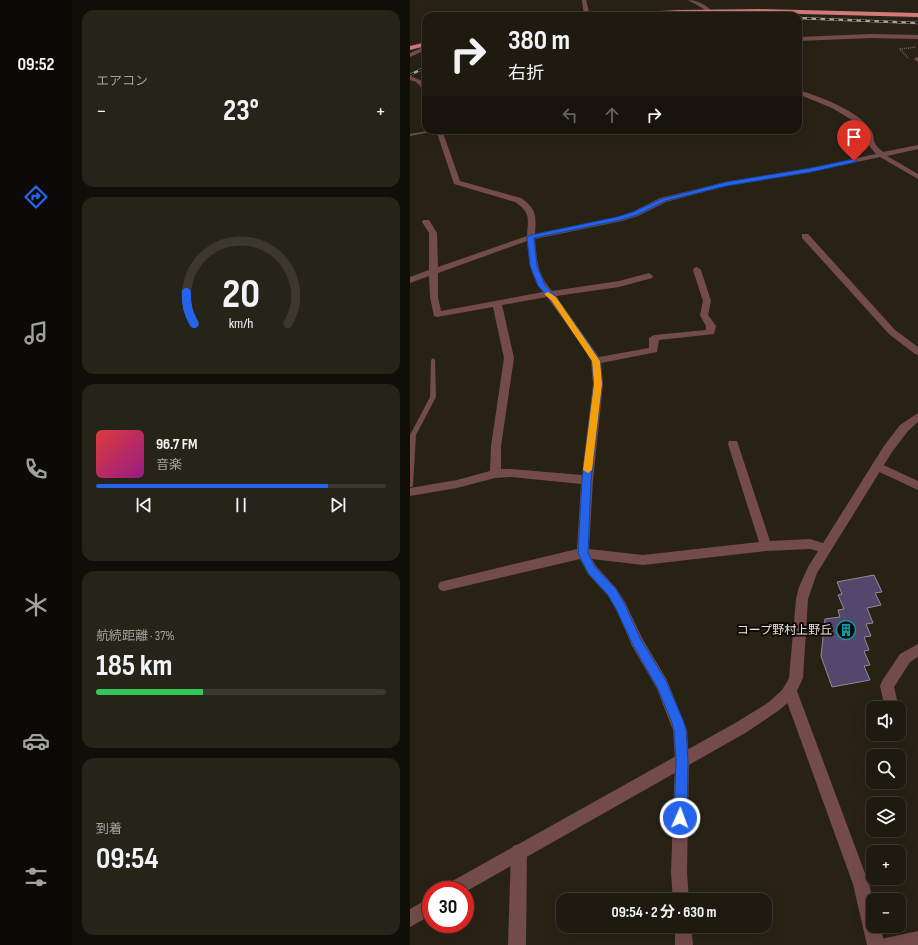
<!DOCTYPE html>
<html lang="ja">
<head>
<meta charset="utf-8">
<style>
  body { margin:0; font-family:"Sofia Sans Condensed","Noto Sans JP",sans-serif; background:#262319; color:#f1f3f6; height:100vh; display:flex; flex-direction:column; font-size:15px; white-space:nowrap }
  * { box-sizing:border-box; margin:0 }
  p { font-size:13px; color:#a1a19f }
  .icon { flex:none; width:22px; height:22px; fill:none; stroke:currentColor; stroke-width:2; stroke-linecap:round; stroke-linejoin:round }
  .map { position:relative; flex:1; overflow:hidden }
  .details { display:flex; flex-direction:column; gap:10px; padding:10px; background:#100e09; width:338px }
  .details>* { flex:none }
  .top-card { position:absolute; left:12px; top:12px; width:380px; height:122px; border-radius:12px; box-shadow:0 4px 16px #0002,0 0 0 1px #3c3830; background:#1e1a10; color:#f1f3f6; overflow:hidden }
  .fabs { position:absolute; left:456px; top:701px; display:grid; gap:8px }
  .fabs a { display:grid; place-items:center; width:40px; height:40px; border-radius:8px; background:#1e1a10; box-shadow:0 4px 16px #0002,0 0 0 1px #3c3830; font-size:20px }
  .speed { position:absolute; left:12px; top:881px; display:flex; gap:8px; font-size:20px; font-weight:700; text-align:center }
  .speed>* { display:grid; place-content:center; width:52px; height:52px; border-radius:50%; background:#1e1a10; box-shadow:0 4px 16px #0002,0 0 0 1px #3c3830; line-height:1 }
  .speed .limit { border:6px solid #d22; background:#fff; color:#111 }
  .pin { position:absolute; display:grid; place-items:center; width:34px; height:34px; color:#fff; margin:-41px -17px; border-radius:50% 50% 50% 0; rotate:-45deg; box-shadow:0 0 4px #0007 }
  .pin .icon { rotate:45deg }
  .me { position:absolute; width:44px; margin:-22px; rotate:2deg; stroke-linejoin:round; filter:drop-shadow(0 0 3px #0008) }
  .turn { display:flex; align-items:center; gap:14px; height:84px; padding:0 20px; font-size:18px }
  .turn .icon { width:52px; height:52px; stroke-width:2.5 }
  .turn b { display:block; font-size:28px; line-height:34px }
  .lanes { display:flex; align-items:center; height:38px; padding:0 20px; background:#0003; justify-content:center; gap:20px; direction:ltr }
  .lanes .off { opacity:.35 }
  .big { font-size:30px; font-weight:700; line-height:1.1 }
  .details .tile { flex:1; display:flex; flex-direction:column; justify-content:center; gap:6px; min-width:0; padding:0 14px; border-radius:12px; background:#262319 }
  .details .dial { align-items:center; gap:0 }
  .dial svg { height:104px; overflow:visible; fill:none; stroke:#3c3830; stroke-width:7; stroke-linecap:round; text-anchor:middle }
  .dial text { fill:#f1f3f6; stroke:none }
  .song { display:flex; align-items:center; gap:12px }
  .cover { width:48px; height:48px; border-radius:6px; background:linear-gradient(135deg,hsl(0 70% 55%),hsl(310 70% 35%)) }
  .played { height:4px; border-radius:2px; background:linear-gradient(90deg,#2563eb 80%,#3c3830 80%) }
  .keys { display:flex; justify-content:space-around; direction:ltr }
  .heat { display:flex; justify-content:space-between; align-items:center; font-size:22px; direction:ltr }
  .charge { height:6px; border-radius:3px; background:linear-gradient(90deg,#34c759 37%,#3c3830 0) }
  .trip { position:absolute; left:146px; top:893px; width:216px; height:40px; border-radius:12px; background:#1e1a10; box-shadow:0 4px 16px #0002,0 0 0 1px #3c3830; font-weight:700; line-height:40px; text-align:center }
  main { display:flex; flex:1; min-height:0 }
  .dock { display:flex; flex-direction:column; width:72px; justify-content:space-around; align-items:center; background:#0c0a06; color:#a1a19f }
  .dock .icon { width:28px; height:28px }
  .dock .active { color:#2563eb }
  .dock b { font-size:18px; color:#f1f3f6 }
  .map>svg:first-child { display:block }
  .building { fill:#53476c; stroke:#918c9d }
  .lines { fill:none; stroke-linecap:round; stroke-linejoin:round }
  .path { stroke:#6a6559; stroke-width:1.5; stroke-dasharray:1 1; stroke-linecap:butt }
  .service { fill:#744b4b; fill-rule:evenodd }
  .minor { fill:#744b4b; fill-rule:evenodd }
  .tertiary { fill:#744b4b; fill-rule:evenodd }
  .trunk { fill:#d37979; fill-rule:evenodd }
  .rail-casing { stroke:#a7a398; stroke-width:2.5 }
  .rail { stroke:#0f0c07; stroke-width:1.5; stroke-dasharray:4.5; stroke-linecap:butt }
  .route { fill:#2563eb; stroke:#184099 }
  .slow { fill:#f59e0b }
  .labels { text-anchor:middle; stroke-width:4; stroke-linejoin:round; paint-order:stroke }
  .poi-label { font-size:12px; fill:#e7e3da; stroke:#0f0c07; text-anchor:end }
</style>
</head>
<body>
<main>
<nav class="dock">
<b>09:52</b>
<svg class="icon active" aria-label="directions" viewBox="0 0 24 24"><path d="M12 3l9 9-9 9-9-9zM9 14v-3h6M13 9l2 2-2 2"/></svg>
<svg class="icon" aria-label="music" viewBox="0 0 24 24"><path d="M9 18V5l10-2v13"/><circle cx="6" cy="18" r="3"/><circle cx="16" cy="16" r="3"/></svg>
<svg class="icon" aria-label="phone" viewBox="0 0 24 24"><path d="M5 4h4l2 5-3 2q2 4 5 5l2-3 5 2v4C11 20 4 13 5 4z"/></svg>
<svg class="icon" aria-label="climate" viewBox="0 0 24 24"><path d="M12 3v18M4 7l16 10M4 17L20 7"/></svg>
<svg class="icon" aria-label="car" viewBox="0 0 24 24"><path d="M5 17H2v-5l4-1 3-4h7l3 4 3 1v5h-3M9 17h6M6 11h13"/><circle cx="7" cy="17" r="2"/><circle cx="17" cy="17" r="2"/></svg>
<svg class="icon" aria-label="filters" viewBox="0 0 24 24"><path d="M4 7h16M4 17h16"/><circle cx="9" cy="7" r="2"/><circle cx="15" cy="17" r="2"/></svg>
</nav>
<section class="details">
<div class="tile"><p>エアコン</p>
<div class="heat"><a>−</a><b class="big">23°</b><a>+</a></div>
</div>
<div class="tile dial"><svg viewBox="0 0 100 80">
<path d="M14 69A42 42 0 1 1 86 69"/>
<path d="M14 69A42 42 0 0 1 8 45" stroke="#2563eb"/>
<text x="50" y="56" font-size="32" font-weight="700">20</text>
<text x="50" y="72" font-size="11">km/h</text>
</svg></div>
<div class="tile">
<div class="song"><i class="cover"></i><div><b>96.7 FM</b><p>音楽</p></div></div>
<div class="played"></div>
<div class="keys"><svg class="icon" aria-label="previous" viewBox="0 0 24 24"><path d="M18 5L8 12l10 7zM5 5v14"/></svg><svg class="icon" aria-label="pause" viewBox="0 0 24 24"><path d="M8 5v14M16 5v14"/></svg><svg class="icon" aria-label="next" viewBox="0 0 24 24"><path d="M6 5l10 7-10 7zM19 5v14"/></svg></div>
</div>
<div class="tile"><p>航続距離 · 37%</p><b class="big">185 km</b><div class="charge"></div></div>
<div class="tile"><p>到着</p><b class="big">09:54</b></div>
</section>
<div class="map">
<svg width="508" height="945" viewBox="0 0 508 945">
  <rect width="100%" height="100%" fill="#282215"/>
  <path class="building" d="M464 575 472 592 465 593 471 605 457 608 463 623 456 624 461 636 454 637 459 650 454 651 460 665 454 666 460 680 422 687 411 656 415 619 430 617 428 610 434 609 428 595 432 594 427 582Z"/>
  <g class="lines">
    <path class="path" d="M498 58 490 49 506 47"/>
    <g class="service">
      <path d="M23 130H31L0 136V134Z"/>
      <path d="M23 358 25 360 26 397 6 435 3 485 2 487H0V435L20 397 21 360Z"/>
    </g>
    <g class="minor">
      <path d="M172 0H176L180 16H174Z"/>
      <path d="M278 0C286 0 296 4 301 11L296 12 294 9Z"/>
      <path d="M461 34 508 35V39L461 38 388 41V37Z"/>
      <path d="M16 46V50L0 57V53Z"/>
      <path d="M507 57 508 58V62L504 59Z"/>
      <path d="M0 76 10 80 16 86V92L6 82 0 80Z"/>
      <path d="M388 90C409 96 447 110 460 129 467 138 459 141 473 152L508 145V149L477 156 508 174V179L470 157 401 172 316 186 256 202 228 216 212 221 125 239C127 260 127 274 142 291L209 281 239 273 243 276 242 278 209 287 146 296 189 357 239 348V338L244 335 296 330V326L290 315 293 301 283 270 284 268 287 267 291 270 301 301 298 315 306 326 304 334 249 340 247 352 191 363 193 384 183 480 179 549 233 555 349 542 318 444 319 441H327L328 444 360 541 400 539 419 545 421 548 419 551 415 553 400 549 356 551 233 565 182 559 186 566 206 588 215 602 232 638 257 680 277 730 279 761 277 873 279 900H263L261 873 265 761 263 730 247 689 222 646 206 609 198 596 178 574 170 559 34 591 30 590 28 586 30 582 34 581 167 549 171 484 101 477 85 478 47 488 0 496V488L47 480 80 471 81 446 94 358 83 307 27 317 24 316 20 297 19 276 0 283V277L19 270V233L12 222 13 220H19L27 233 28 267 117 236C118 219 121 212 105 202L44 184 26 130H32L50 181 111 198C127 209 126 216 125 234L207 217 222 212 250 198 316 182 401 168 466 154 457 143 454 130 447 123 422 108 388 94ZM117 241C119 261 120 276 133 292L31 311 28 297V273ZM137 297 174 348 181 361 183 384 172 475 101 469H91V446L104 358 92 305Z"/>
      <path d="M392 234H398L485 330 508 347V355L505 354 479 334 392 238Z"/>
      <path d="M467 462 508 481V490L463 469 462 466 463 463Z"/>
      <path d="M508 644V657L500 662 484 687 489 708H475L470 686 472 681 490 654Z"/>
      <path d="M380 684 385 686 387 691 459 884 463 900V926H470L475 945H457L443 884 373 691 375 686Z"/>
      <path d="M109 844 115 846 117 852 116 945H98L101 852 103 846Z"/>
      <path d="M265 926H281L283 945H265Z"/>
    </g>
    <g class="tertiary">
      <path d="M508 413V422L498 431 482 452 407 573 398 599 393 678 387 691 382 699 368 711 337 732 55 892V890H35L37 884 327 722 359 702 372 690 377 682 379 678 386 599 389 587 398 567 474 446 490 425Z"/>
      <path d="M21 897V915L0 927V909Z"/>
      <path d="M508 931V945H468L471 939Z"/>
    </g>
    <g class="trunk">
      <path d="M349 9 508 13V17L309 12 188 16 191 14 270 10Z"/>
      <path d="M16 42V46L0 50V46Z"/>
    </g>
    <defs>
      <g id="rail">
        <path d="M388 18 508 23"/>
        <path d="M0 75 16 67"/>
      </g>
    </defs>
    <use href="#rail" class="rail-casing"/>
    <use href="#rail" class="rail"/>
  </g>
  <path class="route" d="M444 159 447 161 446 162 401 172 316 186 255 201 227 215 211 220 124 238 127 266 135 285 146 297 180 345 190 361 192 384 181 480 178 553 185 567 206 589 214 603 230 638 256 681 273 720 276 730 278 761 277 818 275 823 270 824 266 823 264 818 266 761 264 730 261 720 248 689 223 645 206 609 198 595 178 573 168 553 172 480 184 384 182 361 174 348 141 300 128 286 120 266 117 237 121 235 207 217 223 212 251 199 316 182 401 168Z"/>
  <path class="slow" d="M138 292 146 297 190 361 192 384 182 470 178 473 173 470 184 384 182 361 141 300 134 294Z"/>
  <defs>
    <symbol id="building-ring" viewBox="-11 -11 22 22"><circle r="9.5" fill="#0f0c07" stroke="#0f9aa8" stroke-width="1.5"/><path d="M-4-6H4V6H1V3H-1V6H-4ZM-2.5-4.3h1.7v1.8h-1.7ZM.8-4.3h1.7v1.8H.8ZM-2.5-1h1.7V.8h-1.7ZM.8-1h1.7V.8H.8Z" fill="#0f9aa8"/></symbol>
  </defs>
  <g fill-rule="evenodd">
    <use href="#building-ring" x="425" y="619" width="22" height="22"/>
  </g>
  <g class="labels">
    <g class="poi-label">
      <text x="422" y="634">コープ野村上野丘</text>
    </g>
  </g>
</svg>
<div class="fabs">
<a><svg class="icon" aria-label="sound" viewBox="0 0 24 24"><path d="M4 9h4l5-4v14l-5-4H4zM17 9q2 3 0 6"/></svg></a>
<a><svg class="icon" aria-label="search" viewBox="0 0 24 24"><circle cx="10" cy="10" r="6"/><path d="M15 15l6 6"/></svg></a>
<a><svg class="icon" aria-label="layers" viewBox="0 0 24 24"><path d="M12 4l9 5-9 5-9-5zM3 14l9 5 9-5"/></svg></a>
<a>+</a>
<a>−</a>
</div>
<div class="speed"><div class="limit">30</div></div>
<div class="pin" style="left:444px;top:161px;background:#d93025"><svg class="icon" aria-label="arrive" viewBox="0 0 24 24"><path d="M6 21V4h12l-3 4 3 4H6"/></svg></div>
<svg class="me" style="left:270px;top:818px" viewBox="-20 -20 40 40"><circle r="17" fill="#2563eb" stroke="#fff" stroke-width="3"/><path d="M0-11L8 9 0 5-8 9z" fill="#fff"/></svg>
<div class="trip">09:54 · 2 分 · 630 m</div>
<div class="top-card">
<div class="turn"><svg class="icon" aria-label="right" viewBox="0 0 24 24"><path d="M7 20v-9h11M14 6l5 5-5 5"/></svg><div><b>380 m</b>右折</div></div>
<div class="lanes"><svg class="icon off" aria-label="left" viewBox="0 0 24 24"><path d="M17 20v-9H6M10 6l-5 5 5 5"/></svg><svg class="icon off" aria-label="ahead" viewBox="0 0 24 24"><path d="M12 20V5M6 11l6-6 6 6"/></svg><svg class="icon" aria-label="right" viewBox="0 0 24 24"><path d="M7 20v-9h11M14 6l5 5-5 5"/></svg></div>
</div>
</div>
</main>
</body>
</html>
